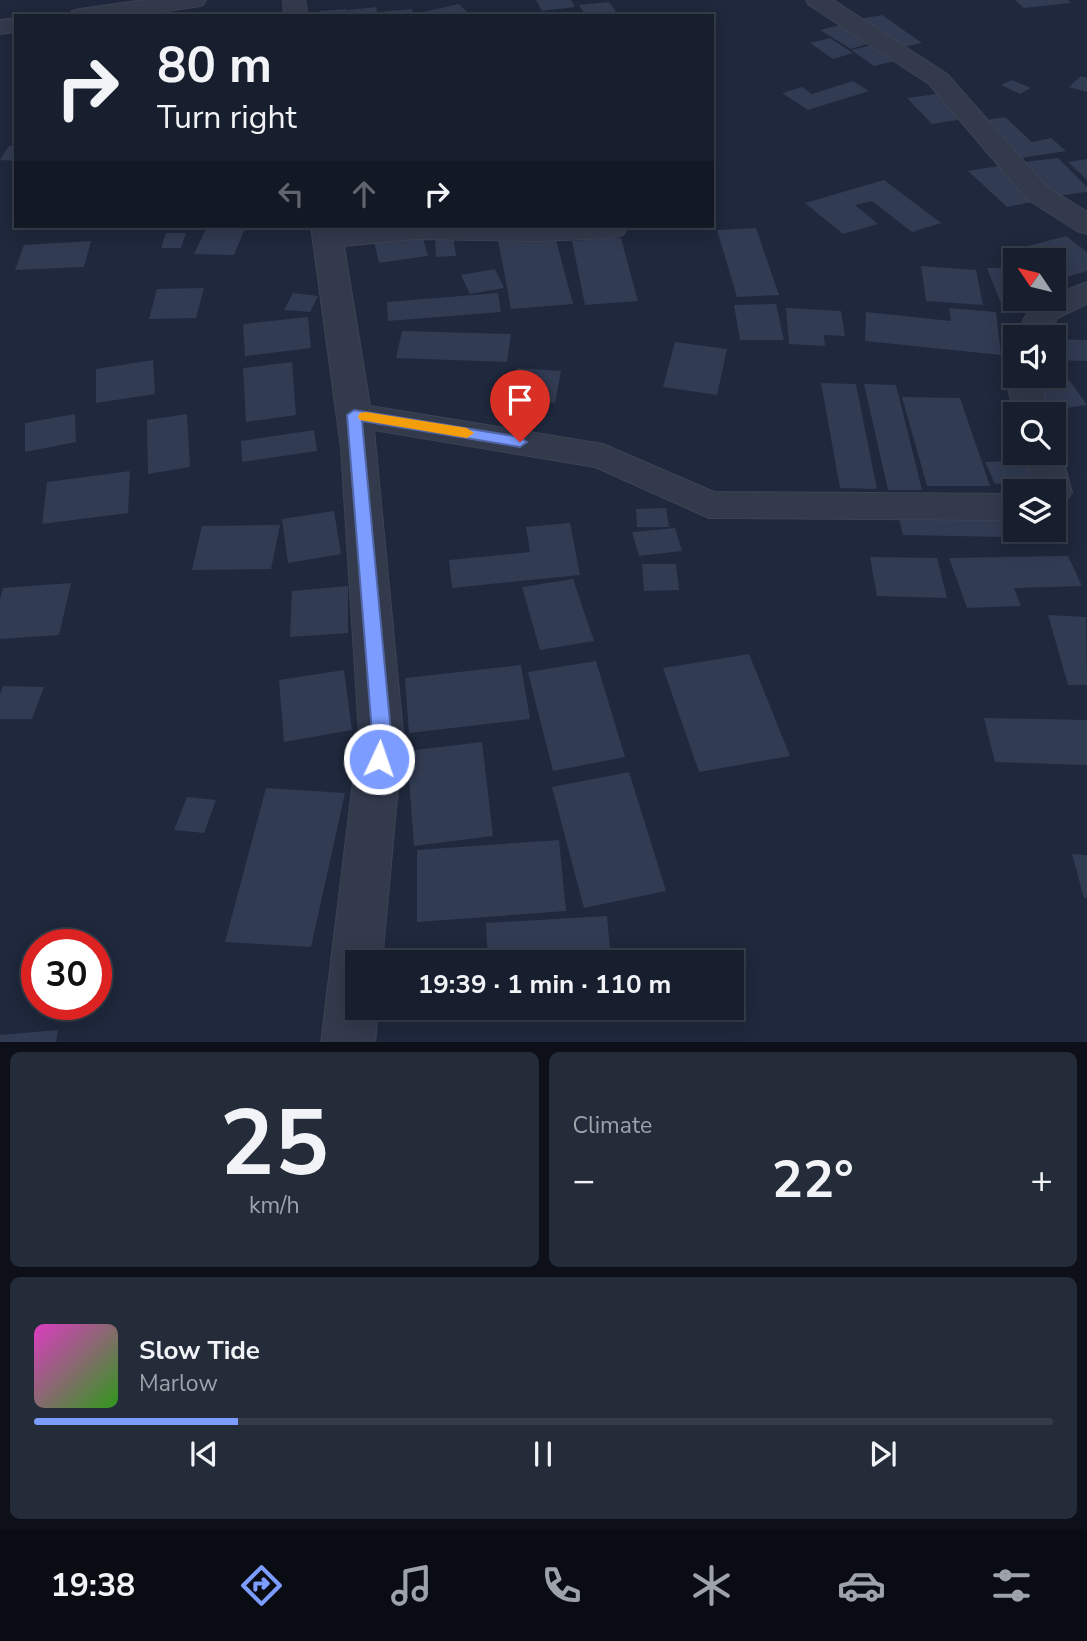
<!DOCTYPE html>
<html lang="en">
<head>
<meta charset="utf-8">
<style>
  body { margin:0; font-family:"Nunito Sans",sans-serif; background:#242b39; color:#f1f3f6; height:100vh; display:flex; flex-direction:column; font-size:26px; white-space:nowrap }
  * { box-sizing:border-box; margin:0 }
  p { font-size:23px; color:#9ea2aa }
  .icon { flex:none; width:38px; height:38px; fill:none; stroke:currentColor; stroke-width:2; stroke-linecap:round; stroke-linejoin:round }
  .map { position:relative; height:1042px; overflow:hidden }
  .sheet { display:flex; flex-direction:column; gap:10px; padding:10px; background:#0d1019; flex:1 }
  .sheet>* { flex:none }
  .guide { position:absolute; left:14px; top:14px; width:700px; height:214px; border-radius:0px; box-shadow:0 4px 18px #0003,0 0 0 2px #363c49; background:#171e2d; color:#f1f3f6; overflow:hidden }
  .needle { width:46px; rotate:305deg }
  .tools { position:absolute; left:1003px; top:248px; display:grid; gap:14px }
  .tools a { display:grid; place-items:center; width:63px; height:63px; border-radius:0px; background:#171e2d; box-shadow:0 4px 18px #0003,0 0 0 2px #363c49; font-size:35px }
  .speed { position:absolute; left:21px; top:929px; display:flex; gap:14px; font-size:35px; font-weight:700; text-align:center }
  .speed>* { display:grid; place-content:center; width:91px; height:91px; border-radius:50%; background:#171e2d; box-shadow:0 4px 18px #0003,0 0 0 2px #363c49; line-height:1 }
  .speed .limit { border:10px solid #d22; background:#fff; color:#111 }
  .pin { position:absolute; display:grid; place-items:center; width:60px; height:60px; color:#fff; margin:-72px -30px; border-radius:50% 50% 50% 0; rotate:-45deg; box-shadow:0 0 7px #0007 }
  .pin .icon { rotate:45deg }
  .me { position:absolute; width:77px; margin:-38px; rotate:3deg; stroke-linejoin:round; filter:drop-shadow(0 0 5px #0008) }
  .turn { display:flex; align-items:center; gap:24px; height:147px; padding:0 28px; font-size:32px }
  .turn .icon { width:91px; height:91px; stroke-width:2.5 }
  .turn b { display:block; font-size:49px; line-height:60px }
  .lanes { display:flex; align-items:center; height:66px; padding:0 28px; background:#0003; justify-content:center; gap:35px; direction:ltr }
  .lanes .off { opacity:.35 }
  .big { font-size:52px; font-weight:700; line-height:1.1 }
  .sheet .tile { flex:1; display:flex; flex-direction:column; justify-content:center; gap:10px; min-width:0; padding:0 24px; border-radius:10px; background:#242b39 }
  .sheet .dial { align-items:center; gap:0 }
  .dial b { font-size:91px; line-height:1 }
  .song { display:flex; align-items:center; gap:21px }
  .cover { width:84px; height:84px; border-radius:10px; background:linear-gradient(135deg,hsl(310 70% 55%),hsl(110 70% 35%)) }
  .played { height:7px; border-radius:4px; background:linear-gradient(90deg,#7c9dff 20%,#363c49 20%) }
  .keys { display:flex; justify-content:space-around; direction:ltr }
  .heat { display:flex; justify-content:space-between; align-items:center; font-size:38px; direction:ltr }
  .sheet .tiles { flex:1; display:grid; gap:10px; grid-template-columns:1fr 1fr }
  .tile:last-child { grid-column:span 2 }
  .trip { position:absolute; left:345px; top:950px; width:399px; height:70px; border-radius:0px; background:#171e2d; box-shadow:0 4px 18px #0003,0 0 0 2px #363c49; font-weight:700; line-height:70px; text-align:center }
  .menu { display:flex; height:112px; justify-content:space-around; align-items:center; background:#090c12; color:#9ea2aa }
  .menu .icon { width:49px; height:49px }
  .menu .current { color:#7c9dff }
  .menu b { font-size:32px; color:#f1f3f6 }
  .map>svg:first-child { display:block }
  .building { fill:#313b52 }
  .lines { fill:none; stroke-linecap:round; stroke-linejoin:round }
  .minor-casing { stroke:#3c4355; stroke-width:2 }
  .minor { fill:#333a4c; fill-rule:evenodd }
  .route { fill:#7c9dff; stroke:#5166a6; stroke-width:2 }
  .slow { fill:#f59e0b }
</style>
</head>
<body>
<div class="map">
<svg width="1087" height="1043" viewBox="0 0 1087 1043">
  <rect width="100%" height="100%" fill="#1f283c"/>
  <g class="building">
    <path d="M536 0H571L575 7 542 11Z"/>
    <path d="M1015 0H1068L1071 3 1024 8Z"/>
    <path d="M609 2 619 16H586L579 5Z"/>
    <path d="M459 4 471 16H422L418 13Z"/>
    <path d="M376 7 377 12 412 9 414 16H349L348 10Z"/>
    <path d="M347 9 348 16H319V11Z"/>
    <path d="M882 15 922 43 894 49 854 20Z"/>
    <path d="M847 23 877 41 851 49 820 30Z"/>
    <path d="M830 38 853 53 833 59 810 43Z"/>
    <path d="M880 43 903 59 874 66 851 50Z"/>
    <path d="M1081 76 1087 78V92L1069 87Z"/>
    <path d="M1012 80 1031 88 1020 94 1001 85Z"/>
    <path d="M853 81 869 91 808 110 782 93 802 87 812 94Z"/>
    <path d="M943 93 970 118 932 124 907 98Z"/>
    <path d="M1005 117 1032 142 1051 138 1066 151 1021 158 981 121Z"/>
    <path d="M9 146H16V161L0 160Z"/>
    <path d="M1058 158 1087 187V192L1055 196 1023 162Z"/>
    <path d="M1087 159V180L1068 162Z"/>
    <path d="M998 166 1037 201 1007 207 968 171Z"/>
    <path d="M884 180 941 223 912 232 872 201 855 205 878 224 843 234 805 203Z"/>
    <path d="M207 227 245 228 234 255 194 254Z"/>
    <path d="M756 228 779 295 737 297 717 230Z"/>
    <path d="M421 231 428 256 379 263 373 237Z"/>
    <path d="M166 233H186L181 248H161Z"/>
    <path d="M453 234 456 256 436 257 435 235Z"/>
    <path d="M555 236 573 304 511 309 498 240Z"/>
    <path d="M1066 236 1087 252V271L1067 277 1054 266V261H1047L1028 246Z"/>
    <path d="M621 238 638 301 585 305 572 241Z"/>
    <path d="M91 241 84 267 15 270 24 245Z"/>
    <path d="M921 266 976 270 983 305 926 301Z"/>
    <path d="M987 268H1015V299H1042L1045 306H1002Z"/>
    <path d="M495 269 504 288 470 294 461 275Z"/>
    <path d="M204 288 196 318 149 319 157 289Z"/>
    <path d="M293 293 318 296 310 312 284 310Z"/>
    <path d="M498 293 501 312 388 321 387 302Z"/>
    <path d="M776 304 784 340H740L734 305Z"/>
    <path d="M786 308 841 311 845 336 824 335 825 346 789 344Z"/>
    <path d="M949 308 996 312 1001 355 865 341 866 312 951 321Z"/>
    <path d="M308 317 311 348 245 356 243 324Z"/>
    <path d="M402 331 511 334 507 362 396 358Z"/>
    <path d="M1054 339 1087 340V361L1054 360Z"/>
    <path d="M675 342 727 349 717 395 663 387Z"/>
    <path d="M153 360 155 394 96 403V369Z"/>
    <path d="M292 362 296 415 246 422 243 368Z"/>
    <path d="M517 368 561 371 555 403 511 400Z"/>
    <path d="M1069 380 1087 405 1044 411 1027 385Z"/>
    <path d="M821 383 856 384 877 489 840 488Z"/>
    <path d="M864 384 896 385 922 490H888Z"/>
    <path d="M902 397 960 398 990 486H927Z"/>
    <path d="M75 414 76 442 25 452V423Z"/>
    <path d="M187 414 190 467 148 474 147 420Z"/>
    <path d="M314 430 317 451 242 462 241 441Z"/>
    <path d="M1039 460 1049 481 995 484 985 462Z"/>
    <path d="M130 471 128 513 42 524 47 482Z"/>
    <path d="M666 508 669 527H637L636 509Z"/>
    <path d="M897 510 1015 513V530H1054V512L1063 538 903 535Z"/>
    <path d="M334 511 341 554 288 563 282 519Z"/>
    <path d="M570 523 580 575 452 588 449 560 530 552 526 527Z"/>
    <path d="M280 525 271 569 192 570 202 526Z"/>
    <path d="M675 528 682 551 639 556 632 532Z"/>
    <path d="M1068 556 1082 586 1014 588 1021 606 967 608 949 558Z"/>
    <path d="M870 557 937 558 947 598 877 596Z"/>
    <path d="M642 564H676L679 590 644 591Z"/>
    <path d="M573 579 594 641 540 650 522 587Z"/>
    <path d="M71 583 59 635 0 639V599L3 588Z"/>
    <path d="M348 586V633L290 637 292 591Z"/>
    <path d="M1048 615 1086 617 1087 685H1068Z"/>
    <path d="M749 654 790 756 699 772 663 668Z"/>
    <path d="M596 661 625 757 553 771 528 672Z"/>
    <path d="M521 665 530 719 409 733 405 678Z"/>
    <path d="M344 670 352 730 284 742 279 680Z"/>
    <path d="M3 686 44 687 32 719H0V694Z"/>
    <path d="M984 718 1087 720V765L995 762Z"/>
    <path d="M482 742 493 836 414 846 407 751Z"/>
    <path d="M629 772 666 891 584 908 552 787Z"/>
    <path d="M266 788 345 793 311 947 225 942Z"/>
    <path d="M187 797 216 800 204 833 174 830Z"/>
    <path d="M559 840 566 911 417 922V850Z"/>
    <path d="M1072 854 1087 855V898H1084Z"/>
    <path d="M607 916 611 961 488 962 486 923Z"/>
    <path d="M58 1030 56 1043H0V1035Z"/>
  </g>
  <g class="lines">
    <defs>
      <g id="minor">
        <path d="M145 0H206L203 5 195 7 132 16H68L72 11 80 9Z"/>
        <path d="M283 0H305L308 16H284Z"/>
        <path d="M806 0H833L947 74 1047 187 1087 212V234L1077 231 1027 199 929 84 809 5Z"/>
        <path d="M16 18V32L0 34V20Z"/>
        <path d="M311 226H625L627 229 623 235 612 238 537 241 415 239 344 246 370 406 603 444 714 492 1015 494V520L709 518 595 467 374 430 403 733 382 962H357V1008H378L375 1043H321L359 733 341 448Z"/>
        <path d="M1087 282V304L1057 318 1049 338H1016C1024 318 1029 299 1054 299V295Z"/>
        <path d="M1015 367V376H1039L1050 415 1015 416 1005 376 1010 368Z"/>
        <path d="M1054 444 1061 453 1072 492 1066 501 1054 505V492H1034L1025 453H1054Z"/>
      </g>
    </defs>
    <use href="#minor" class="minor-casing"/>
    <use href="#minor" class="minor"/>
  </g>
  <path class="route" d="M354 410 520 437 527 442 520 447 362 421 391 733 385 765 379 767 372 765 369 759 372 733 347 415Z"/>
  <path class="slow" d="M366 412 467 428 474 433 467 438 360 420 358 417 360 413Z"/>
</svg>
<div class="tools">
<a><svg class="needle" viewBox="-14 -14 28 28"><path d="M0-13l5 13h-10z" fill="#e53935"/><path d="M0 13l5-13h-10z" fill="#9ea2aa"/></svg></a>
<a><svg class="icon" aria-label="sound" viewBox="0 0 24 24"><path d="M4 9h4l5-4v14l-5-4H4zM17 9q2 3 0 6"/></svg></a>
<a><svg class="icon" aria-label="search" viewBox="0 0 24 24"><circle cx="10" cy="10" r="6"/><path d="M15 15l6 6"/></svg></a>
<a><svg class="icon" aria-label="layers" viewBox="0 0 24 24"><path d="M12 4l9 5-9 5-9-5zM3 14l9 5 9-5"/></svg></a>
</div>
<div class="speed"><div class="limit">30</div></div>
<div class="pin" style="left:520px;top:442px;background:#d93025"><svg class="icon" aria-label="arrive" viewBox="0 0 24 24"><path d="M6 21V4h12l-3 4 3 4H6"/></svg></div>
<svg class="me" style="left:379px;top:759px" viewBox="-20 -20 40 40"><circle r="17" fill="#7c9dff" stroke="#fff" stroke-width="3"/><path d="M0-11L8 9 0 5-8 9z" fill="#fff"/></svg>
<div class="trip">19:39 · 1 min · 110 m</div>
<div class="guide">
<div class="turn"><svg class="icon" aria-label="right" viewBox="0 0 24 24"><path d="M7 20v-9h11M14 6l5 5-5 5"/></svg><div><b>80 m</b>Turn right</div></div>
<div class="lanes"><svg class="icon off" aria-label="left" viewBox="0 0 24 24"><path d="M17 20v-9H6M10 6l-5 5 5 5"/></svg><svg class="icon off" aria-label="ahead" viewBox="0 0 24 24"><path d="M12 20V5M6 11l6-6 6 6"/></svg><svg class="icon" aria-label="right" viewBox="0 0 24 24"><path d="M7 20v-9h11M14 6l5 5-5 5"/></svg></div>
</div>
</div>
<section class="sheet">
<div class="tiles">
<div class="tile dial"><b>25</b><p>km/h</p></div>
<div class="tile"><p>Climate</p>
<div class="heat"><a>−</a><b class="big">22°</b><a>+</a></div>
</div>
<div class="tile">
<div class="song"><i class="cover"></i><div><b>Slow Tide</b><p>Marlow</p></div></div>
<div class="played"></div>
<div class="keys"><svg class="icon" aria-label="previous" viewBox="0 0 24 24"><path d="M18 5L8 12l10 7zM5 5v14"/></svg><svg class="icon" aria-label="pause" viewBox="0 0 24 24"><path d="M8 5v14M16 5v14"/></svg><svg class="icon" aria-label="next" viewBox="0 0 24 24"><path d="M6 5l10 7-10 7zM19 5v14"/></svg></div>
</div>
</div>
</section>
<nav class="menu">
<b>19:38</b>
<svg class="icon current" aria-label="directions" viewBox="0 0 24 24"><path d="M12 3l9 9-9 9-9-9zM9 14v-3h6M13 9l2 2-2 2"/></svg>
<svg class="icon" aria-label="music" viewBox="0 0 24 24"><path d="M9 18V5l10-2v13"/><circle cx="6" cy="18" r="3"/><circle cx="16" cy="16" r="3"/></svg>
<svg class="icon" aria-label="phone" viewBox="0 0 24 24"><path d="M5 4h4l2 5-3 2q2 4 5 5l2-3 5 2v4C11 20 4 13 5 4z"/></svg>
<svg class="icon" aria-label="climate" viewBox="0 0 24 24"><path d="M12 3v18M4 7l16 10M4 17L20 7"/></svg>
<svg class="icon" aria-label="car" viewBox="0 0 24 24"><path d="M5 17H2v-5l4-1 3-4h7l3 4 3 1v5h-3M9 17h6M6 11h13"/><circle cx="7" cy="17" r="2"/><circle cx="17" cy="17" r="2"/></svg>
<svg class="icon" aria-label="filters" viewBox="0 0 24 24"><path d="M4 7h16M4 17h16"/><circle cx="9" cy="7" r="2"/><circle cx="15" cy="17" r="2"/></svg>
</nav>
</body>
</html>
